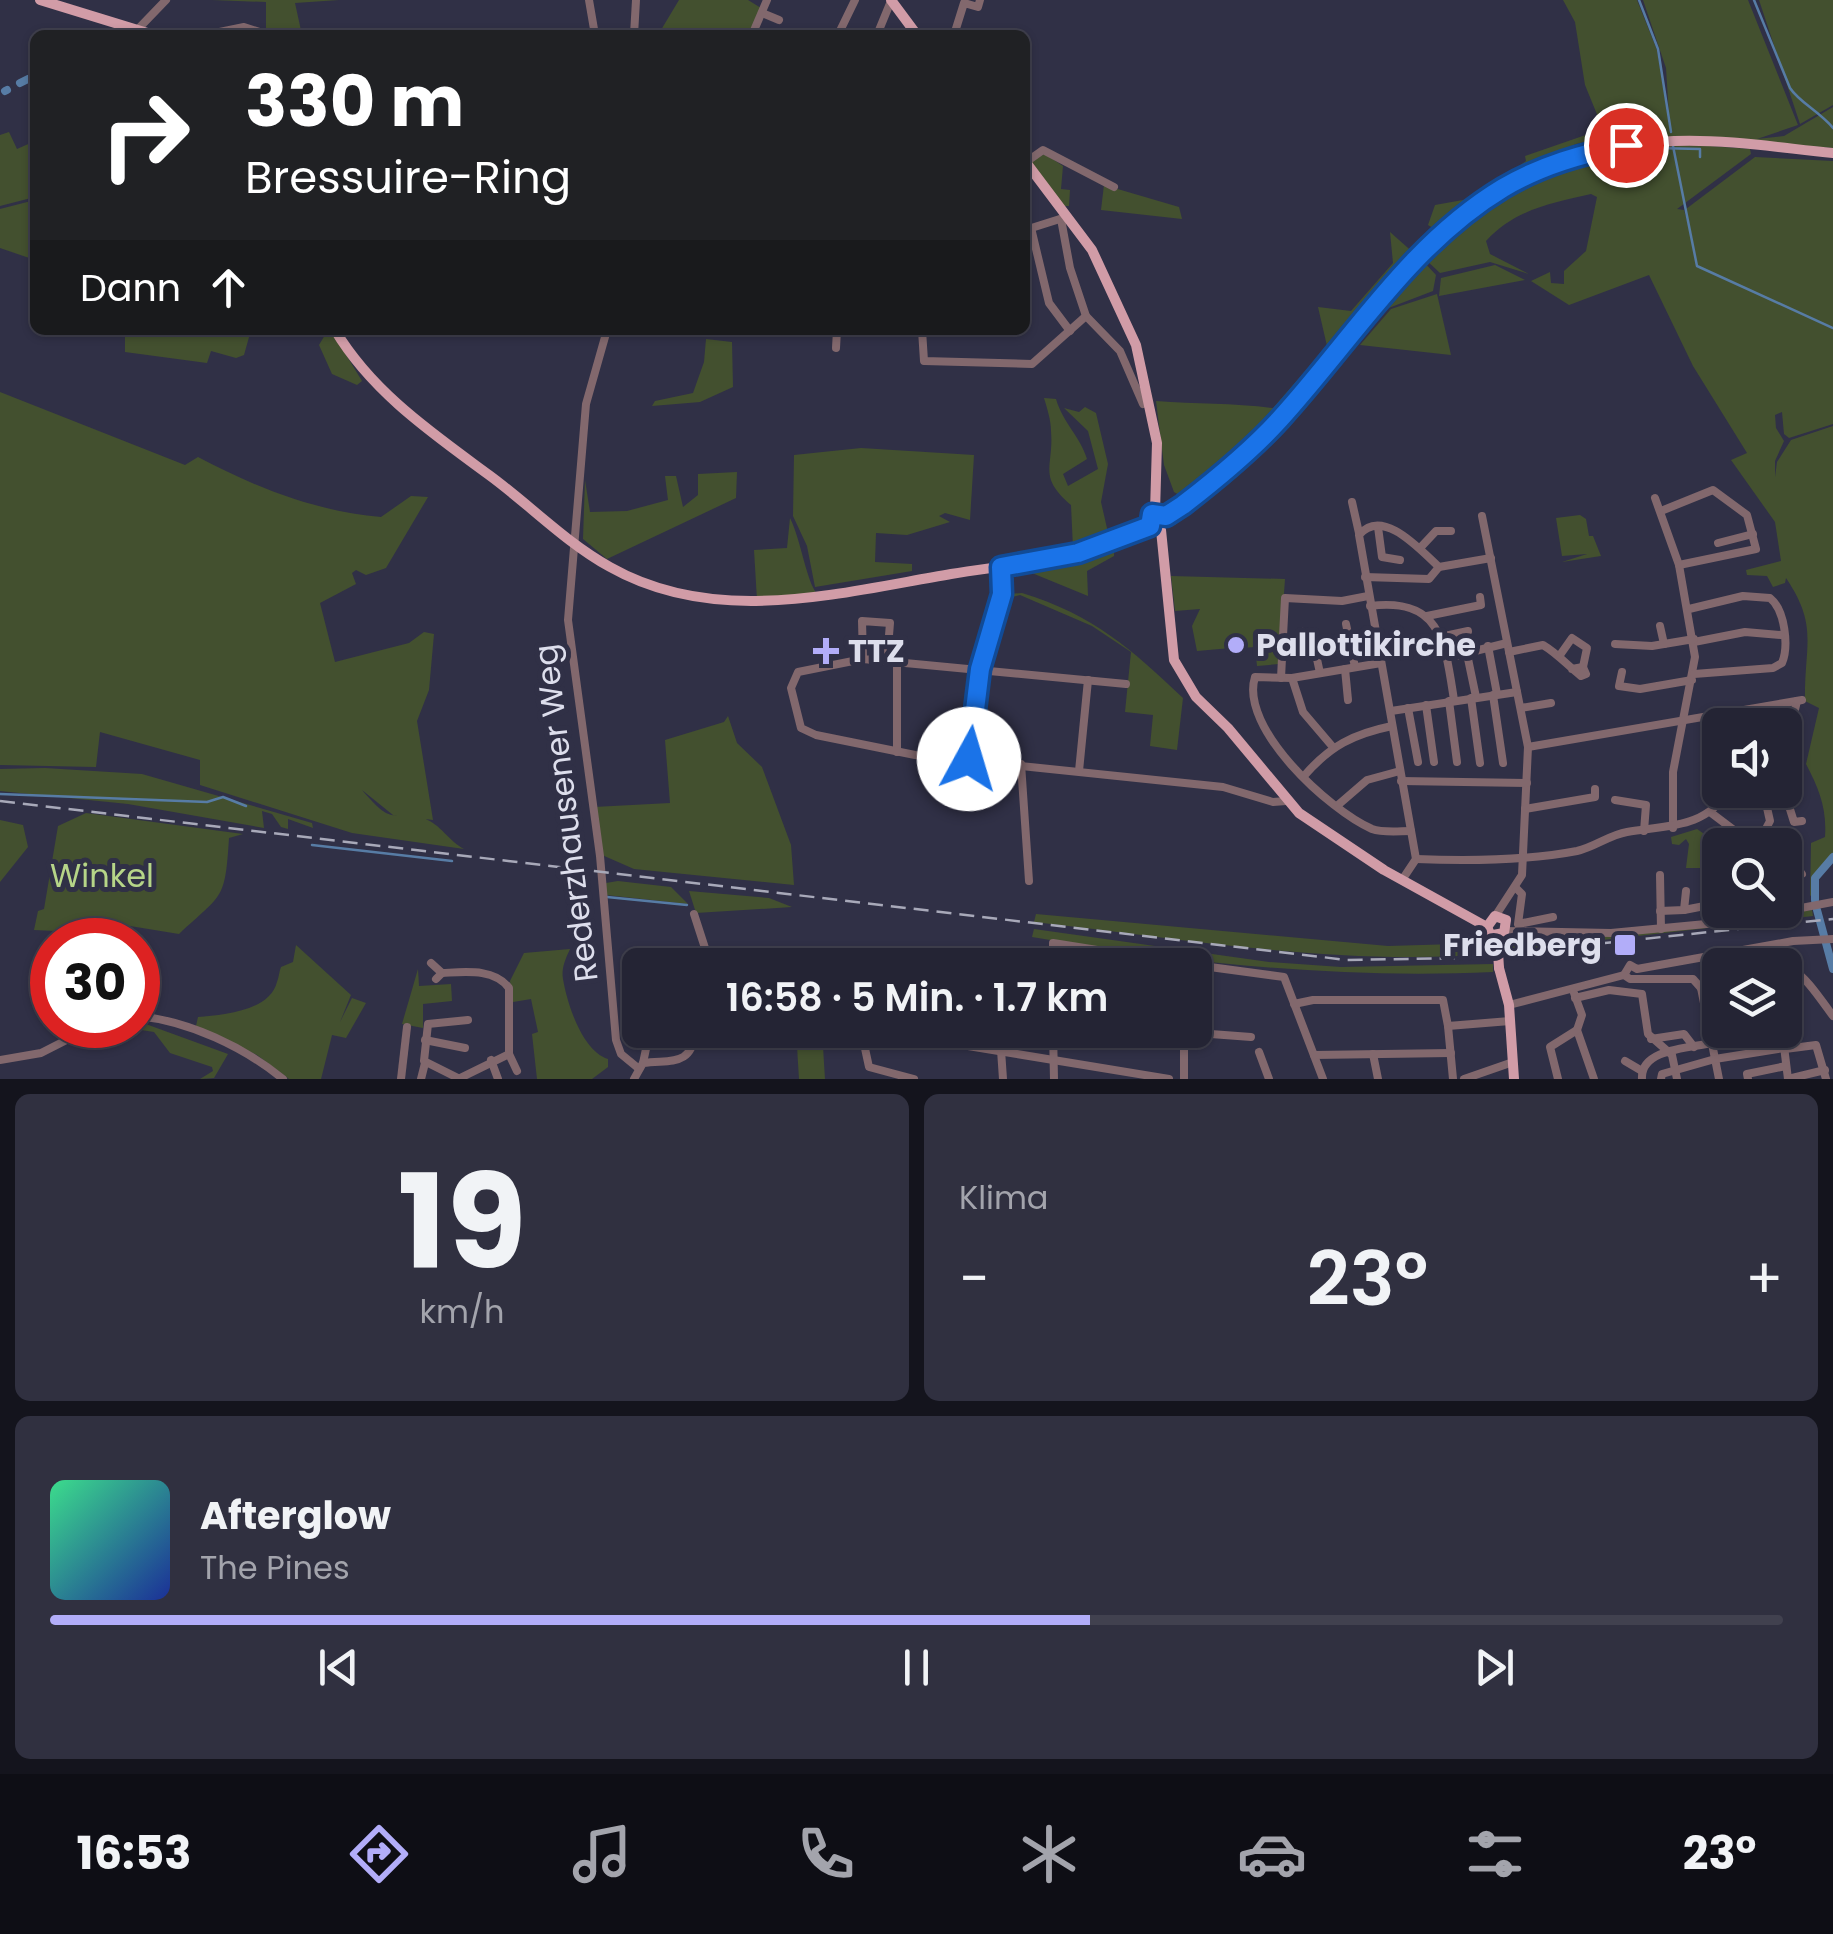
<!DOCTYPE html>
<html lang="de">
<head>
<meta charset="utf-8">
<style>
  body { margin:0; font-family:Poppins,sans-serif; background:#303040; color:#f1f3f6; height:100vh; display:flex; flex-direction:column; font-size:38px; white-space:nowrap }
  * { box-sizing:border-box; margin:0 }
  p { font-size:32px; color:#a3a4ac }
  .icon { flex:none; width:55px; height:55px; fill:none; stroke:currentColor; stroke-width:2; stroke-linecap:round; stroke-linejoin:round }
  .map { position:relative; height:1079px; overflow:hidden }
  .details { display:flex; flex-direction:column; gap:15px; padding:15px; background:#14141d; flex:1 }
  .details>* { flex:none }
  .banner { position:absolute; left:30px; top:30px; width:1000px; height:305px; border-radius:15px; box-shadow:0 2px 8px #0004,0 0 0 2px #41414f; background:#202124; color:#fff; overflow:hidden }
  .tools { position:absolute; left:1702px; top:708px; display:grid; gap:20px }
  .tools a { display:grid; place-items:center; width:100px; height:100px; border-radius:15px; background:#242434; box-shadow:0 2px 8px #0004,0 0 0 2px #41414f; font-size:50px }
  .speed { position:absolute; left:30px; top:918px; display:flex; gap:20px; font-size:50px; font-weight:700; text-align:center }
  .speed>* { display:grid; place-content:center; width:130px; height:130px; border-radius:50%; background:#242434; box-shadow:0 2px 8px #0004,0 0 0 2px #41414f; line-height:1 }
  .speed .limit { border:15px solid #d22; background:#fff; color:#111 }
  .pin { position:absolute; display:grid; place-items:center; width:85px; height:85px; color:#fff; margin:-42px; border:5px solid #fff; border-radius:50%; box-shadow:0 2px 10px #0007 }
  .me { position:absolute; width:110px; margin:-55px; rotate:6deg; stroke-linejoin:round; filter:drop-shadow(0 0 8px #0008) }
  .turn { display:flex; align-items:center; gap:35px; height:210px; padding:0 50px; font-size:45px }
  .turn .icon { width:130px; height:130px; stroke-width:2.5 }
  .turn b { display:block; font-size:70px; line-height:85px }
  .then { display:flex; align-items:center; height:95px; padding:0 50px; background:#0003; gap:20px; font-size:38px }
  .big { font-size:75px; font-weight:600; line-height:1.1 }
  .details .widget { flex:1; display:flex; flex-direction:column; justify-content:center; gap:15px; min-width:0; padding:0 35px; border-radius:15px; background:#303040 }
  .details .dial { align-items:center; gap:0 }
  .dial b { font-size:130px; line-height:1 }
  .song { display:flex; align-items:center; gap:30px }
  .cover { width:120px; height:120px; border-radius:15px; background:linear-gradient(135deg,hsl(150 70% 55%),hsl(230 70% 35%)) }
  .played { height:10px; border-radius:5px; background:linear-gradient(90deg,#b2adf9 60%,#41414f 60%) }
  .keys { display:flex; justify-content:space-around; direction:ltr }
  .heat { display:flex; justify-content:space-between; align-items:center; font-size:55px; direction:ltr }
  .details .tiles { flex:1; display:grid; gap:15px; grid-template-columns:1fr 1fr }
  .widget:last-child { grid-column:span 2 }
  .trip { position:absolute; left:622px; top:948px; width:590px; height:100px; border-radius:15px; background:#242434; box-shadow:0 2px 8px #0004,0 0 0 2px #41414f; font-weight:600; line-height:100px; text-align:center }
  .tab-bar { display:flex; height:160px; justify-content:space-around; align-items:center; background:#0e0e15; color:#a3a4ac }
  .tab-bar .icon { width:70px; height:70px }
  .tab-bar .current { color:#b2adf9 }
  .tab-bar b { font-size:45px; color:#f1f3f6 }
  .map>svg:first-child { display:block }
  .green { fill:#43502f }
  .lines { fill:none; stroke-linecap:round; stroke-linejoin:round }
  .stream { stroke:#577ca5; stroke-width:2.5 }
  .river { stroke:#577ca5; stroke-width:8 }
  .minor { stroke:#82686d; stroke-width:8 }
  .major { stroke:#d19ca7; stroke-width:10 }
  .rail { stroke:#a8a9b9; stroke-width:2.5; stroke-dasharray:15 8; stroke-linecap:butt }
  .major-bridge { stroke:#d19ca7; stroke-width:10 }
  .route-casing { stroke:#114b97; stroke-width:25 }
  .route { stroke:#1a73e8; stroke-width:18 }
  .poi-dot { fill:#b2adf9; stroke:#303046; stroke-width:4 }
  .labels { text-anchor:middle; stroke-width:10; stroke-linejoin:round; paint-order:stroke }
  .poi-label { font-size:32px; font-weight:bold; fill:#dddeec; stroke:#303046; text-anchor:start }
  .street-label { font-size:32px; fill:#dddeec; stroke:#303046 }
  .park-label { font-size:32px; fill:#b6d588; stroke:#303046 }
</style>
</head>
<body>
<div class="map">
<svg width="1833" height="1079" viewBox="0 0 1833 1079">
  <rect width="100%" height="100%" fill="#303046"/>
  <g class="green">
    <path d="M212 0H339L295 3 302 35 266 31V2Z"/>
    <path d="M679 0H748L761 8 749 35 702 31 658 35Z"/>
    <path d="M1563 0H1637L1657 50 1670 131 1666 68 1643 0H1748L1798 125 1757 139 1784 136 1833 107V148L1757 142 1626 145 1612 136 1576 144 1539 160 1433 228 1428 225 1435 205 1474 198 1526 161 1525 156 1603 129 1585 85 1575 22Z"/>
    <path d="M1759 0H1833V105L1800 124Z"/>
    <path d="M9 132 17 149 35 141V197L0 206V135Z"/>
    <path d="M1697 145 1750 149 1751 154 1677 209 1684 210 1693 241 1686 209 1755 157 1833 161V424L1789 438 1784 434 1782 412 1775 415 1776 428 1784 441 1775 461V477L1777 462 1791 440 1833 426V860L1817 879V891L1810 896 1811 843 1825 837C1827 808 1819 789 1806 764L1819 708 1805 701C1804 645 1819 627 1786 578L1785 583 1773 587 1767 576 1747 575 1746 570 1781 561 1775 522 1731 460 1747 453 1693 366 1649 275 1569 305 1531 281 1550 272 1551 283 1564 284V271L1586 251 1597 197 1591 194C1551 203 1514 210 1486 241L1490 254 1529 274 1490 262 1440 273 1424 258C1511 179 1578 147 1697 145Z"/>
    <path d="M1045 154 1063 166 1061 189 1070 190 1069 206H1063L1031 167 1032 160Z"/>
    <path d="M1104 185 1179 207 1182 219 1101 210Z"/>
    <path d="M35 200V260L0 248V209Z"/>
    <path d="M1390 232 1416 255C1345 339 1277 437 1184 498L1174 492 1164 465 1156 401C1196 404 1233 403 1273 408L1327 346 1318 307 1351 311 1393 263Z"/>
    <path d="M1422 260 1436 275 1433 291 1386 309 1269 447 1175 525 1170 524 1211 489Z"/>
    <path d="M1495 265 1525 280 1439 296 1441 278Z"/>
    <path d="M1437 294 1451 355 1360 345 1391 309Z"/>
    <path d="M125 330H251L244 355 236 358 211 351 207 363 125 352Z"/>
    <path d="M308 330H331L362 381 357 385 332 374 319 345 325 335Z"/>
    <path d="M706 339 732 342 733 387 700 402 652 406 655 401 693 393 704 362Z"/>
    <path d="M0 392 185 465 198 457C257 488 314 511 381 517L411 496 428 497 386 568 366 575 356 570 352 573 356 584 320 603 335 662 409 643 424 632 434 634 429 690 417 721 433 820 393 815 362 790C395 828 388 809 425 819 439 823 450 842 464 849L352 833 200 785V760L100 732 96 767 0 765Z"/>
    <path d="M1044 398 1056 399C1063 423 1080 436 1087 459L1063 474 1068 486 1098 469 1088 431 1064 408 1079 412 1085 407 1096 413 1108 464 1101 502 1109 537 1073 548 1071 505C1037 476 1054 467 1051 431 1051 420 1047 408 1044 398Z"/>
    <path d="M861 448 974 455 970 520 945 513 939 516 950 522 907 535 876 533 875 562 912 564V571L815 587 807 546 793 516 794 455Z"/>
    <path d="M737 472 736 498 607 559 583 539 585 480 590 512 627 511 668 500 665 476H676L683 507 698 495V474Z"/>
    <path d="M1580 515 1586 519 1589 536H1593L1601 556 1562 562 1587 554 1562 556 1556 518Z"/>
    <path d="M790 518C801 540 806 580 817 594L757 600 754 550 787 548Z"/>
    <path d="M1114 548V556L1087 571 1088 596 1027 571Z"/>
    <path d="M1171 576 1285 579 1279 664 1257 666 1255 647 1241 648 1239 638 1228 639 1231 648 1197 651 1192 626 1200 609 1175 611Z"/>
    <path d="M1022 593C1094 615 1131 649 1183 698L1177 750 1150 746 1153 715 1125 712 1131 652 1092 626 1020 595 1008 598 998 624 1008 594Z"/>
    <path d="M728 716 737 743 762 767 791 845 794 885 634 869 602 855 594 807 670 803 665 740 724 722Z"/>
    <path d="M45 768 142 774 312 823 313 828 288 819V829L281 827 272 814 262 811 264 828 128 804 0 791V769Z"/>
    <path d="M86 813 243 834 229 838C225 901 223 893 179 934L130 926 100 928 97 933 34 930 38 911 44 909 58 826Z"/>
    <path d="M0 820 23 825 28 847 0 882Z"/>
    <path d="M1697 829 1720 845V862L1706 853 1703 868H1686L1689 844 1686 839 1679 845 1672 844 1671 837Z"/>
    <path d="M618 881 671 887 688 904 606 895V883Z"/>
    <path d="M689 891 769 898 792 907 696 913Z"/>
    <path d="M1812 910 1813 916 1506 951 1505 943 1665 931Z"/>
    <path d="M1036 914 1388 946 1490 943 1491 954C1337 966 1186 939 1034 922Z"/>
    <path d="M1034 929 1269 962 1341 967 1493 964V972C1336 979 1187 963 1032 937Z"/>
    <path d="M296 945 351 995 340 1022 352 998 366 1003 346 1038 332 1035 321 1079H289L257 1055 196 1026 198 1017C223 1015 270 1011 277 982 279 977 279 972 281 967L293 962Z"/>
    <path d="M570 949C566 958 561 968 563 979 567 1003 582 1051 608 1059V1067L592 1079H537L532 1034 538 1032 531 999 513 1002 510 981 524 953Z"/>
    <path d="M418 969 419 986 451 984 452 1001 423 1004V1028L402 1024Z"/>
    <path d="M143 1023 228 1054 214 1078 200 1079 213 1071 212 1067 170 1053 154 1032 115 1026Z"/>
    <path d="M796 1030H822L825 1079H799Z"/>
  </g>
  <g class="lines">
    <g class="stream">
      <path d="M1639 0 1658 49 1671 132"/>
      <path d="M1754 0 1790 88C1799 102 1820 112 1833 128"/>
      <path d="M1673 146 1697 266 1833 328"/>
      <path d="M1655 148 1700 149V157"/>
      <path d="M0 794 207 802 223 797 246 806"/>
      <path d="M312 845 452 861"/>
      <path d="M607 897 687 905"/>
    </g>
    <g class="river">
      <path d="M20 83 28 79"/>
      <path d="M5 91 7 90"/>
      <path d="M1815 900V878L1833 857"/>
      <path d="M1817 910 1833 969"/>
    </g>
    <g class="minor">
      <path d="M589 0 595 35"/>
      <path d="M762 13 779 20"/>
      <path d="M139 28 166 0"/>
      <path d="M205 35 244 27 269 35"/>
      <path d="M634 35 636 0"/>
      <path d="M752 35 767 0"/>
      <path d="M838 35 855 0"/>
      <path d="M877 35 891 1"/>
      <path d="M954 35 964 3 978 7 980 0"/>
      <path d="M1026 162 1043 150 1114 187"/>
      <path d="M1061 219 1070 268 1086 316 1120 351 1143 404"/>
      <path d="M1031 228 1049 303 1070 331"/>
      <path d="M1025 230 1063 218"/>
      <path d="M607 330 586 404 568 620 600 856 616 1040 621 1054 638 1068"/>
      <path d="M922 330 924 361 1032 364 1086 316"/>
      <path d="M836 348 837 330"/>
      <path d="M1655 498 1679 565 1695 657 1673 772V828"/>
      <path d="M1352 502 1359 533"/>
      <path d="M1661 511 1713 490 1747 515 1756 549 1679 565"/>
      <path d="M1482 516 1528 747 1522 875 1496 915"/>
      <path d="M1378 527 1382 557 1400 560"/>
      <path d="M1718 543 1753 534"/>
      <path d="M1421 547 1436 531H1451"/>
      <path d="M1365 577 1429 579 1439 567"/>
      <path d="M1370 606C1441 597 1445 642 1454 700"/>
      <path d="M1689 609 1743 596 1770 598C1785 610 1789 646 1782 663L1773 668 1694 674"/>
      <path d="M1427 616 1481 605 1480 597"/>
      <path d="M1346 624 1355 667"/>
      <path d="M1660 626 1664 644"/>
      <path d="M1303 632 1312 636 1320 673"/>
      <path d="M1283 636 1285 598 1342 601 1368 596"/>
      <path d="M1440 637 1468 631"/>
      <path d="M1694 642 1745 632 1781 635"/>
      <path d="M1615 644 1652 646 1694 639"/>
      <path d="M1488 646 1497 694"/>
      <path d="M1509 652 1543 645C1558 654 1567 665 1581 676L1586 674 1583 667 1572 669"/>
      <path d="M1467 654 1476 697"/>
      <path d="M1560 655 1572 638 1587 648 1583 667"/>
      <path d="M1447 658 1507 643"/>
      <path d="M863 659 798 672 791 688 801 728 816 735 915 755 1223 787 1273 802 1286 801"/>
      <path d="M887 660 890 623 862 621 863 659 1126 684"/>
      <path d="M897 661V752"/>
      <path d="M1381 663 1292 678 1255 677C1239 728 1329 810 1372 829 1383 833 1399 831 1411 831"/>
      <path d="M1345 669 1348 700"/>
      <path d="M1622 672 1619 686 1640 689 1692 680"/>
      <path d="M1281 678 1282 658"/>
      <path d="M1292 678 1303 712 1332 746"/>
      <path d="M1493 695 1503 763"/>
      <path d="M1471 698 1480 763"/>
      <path d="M1449 701 1457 762"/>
      <path d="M1426 705 1434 762"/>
      <path d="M1408 708 1418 762"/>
      <path d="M1521 708 1551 703"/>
      <path d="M1391 711 1517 692"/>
      <path d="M1738 711 1745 725"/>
      <path d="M1528 747 1802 700"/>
      <path d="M1785 752 1797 701"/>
      <path d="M969 759 980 669 1002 594 1001 567"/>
      <path d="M1021 764 1029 881"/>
      <path d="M1079 771 1088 680"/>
      <path d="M1304 776C1330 746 1353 734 1392 726"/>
      <path d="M1401 781 1527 783"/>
      <path d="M1784 790 1794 822 1802 821"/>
      <path d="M1615 800 1646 805 1644 831"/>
      <path d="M1338 805 1367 780 1400 771"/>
      <path d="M1525 809 1595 797V789"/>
      <path d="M1710 812 1743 837 1761 838 1770 821 1763 790"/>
      <path d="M1416 859C1468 861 1525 861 1577 851 1595 847 1609 835 1627 832 1667 825 1705 829 1729 790"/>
      <path d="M1660 875 1661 929"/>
      <path d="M1402 880 1416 859 1359 535C1383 506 1422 552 1439 567L1491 558"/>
      <path d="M1785 881 1802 874"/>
      <path d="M1517 889 1522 894 1518 924 1553 917"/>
      <path d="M1684 910 1720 903"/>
      <path d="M1660 911 1684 910 1686 891"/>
      <path d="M694 914 705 948V965"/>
      <path d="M1506 931 1611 933 1727 922 1833 902"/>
      <path d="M1733 955 1737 962C1793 955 1803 975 1833 1016"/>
      <path d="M431 963 442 973"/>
      <path d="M1053 965V943L1192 965"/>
      <path d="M1195 965 1284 977 1323 1079"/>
      <path d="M1624 975 1630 965 1637 969 1793 941 1833 939"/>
      <path d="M436 979 442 973C465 972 494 968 509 988V1054L458 1079"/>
      <path d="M1701 988 1720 990"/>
      <path d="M1575 998 1609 990 1642 994 1648 1034 1672 1055 1677 1079"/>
      <path d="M1294 1004 1313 1000H1443L1448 1026 1510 1021"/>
      <path d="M1509 1005 1624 975 1630 979H1693L1701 988 1719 1079"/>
      <path d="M138 1016C189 1021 244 1047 283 1079"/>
      <path d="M1448 1026 1453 1079"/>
      <path d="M861 1030 869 1067 914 1079"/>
      <path d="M870 1030 1169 1079"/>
      <path d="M1053 1030 1054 1079"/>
      <path d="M1577 1030 1594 1079"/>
      <path d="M1782 1030 1788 1079"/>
      <path d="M1141 1031V1030"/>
      <path d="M1184 1032 1251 1037"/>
      <path d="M1651 1039 1684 1034 1694 1047"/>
      <path d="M425 1040 465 1048"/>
      <path d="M648 1040 662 1043 665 1030"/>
      <path d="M1711 1040 1772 1030"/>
      <path d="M1785 1049 1816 1045 1826 1079"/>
      <path d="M1001 1050 1003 1079"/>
      <path d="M1259 1052 1269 1079"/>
      <path d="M509 1054 517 1071"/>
      <path d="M1373 1054 1378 1079"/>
      <path d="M1314 1055 1451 1053"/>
      <path d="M1715 1059 1784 1048"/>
      <path d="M0 1060 41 1053 96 1025"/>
      <path d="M491 1060 498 1079"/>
      <path d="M1625 1061 1642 1071"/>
      <path d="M643 1063 650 1030"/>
      <path d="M458 1078 424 1061 428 1024 468 1020"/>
      <path d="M401 1079 407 1027"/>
      <path d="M421 1079 425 1063"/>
      <path d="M634 1079 643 1063C672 1059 690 1068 697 1030"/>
      <path d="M1184 1079V1030"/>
      <path d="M1464 1079 1513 1062"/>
      <path d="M1558 1079 1550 1047 1577 1030 1582 1015 1574 993"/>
      <path d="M1642 1079C1640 1049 1689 1048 1712 1043"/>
      <path d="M1661 1079 1662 1074 1715 1059"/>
      <path d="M1748 1079 1747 1074 1786 1066"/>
      <path d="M1788 1079 1825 1070"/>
    </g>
    <g class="major">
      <path d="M40 0 154 35"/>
      <path d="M891 0 917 35"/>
      <path d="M1025 161 1092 250 1136 345 1157 443 1155 512"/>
      <path d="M335 330C372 392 432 433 489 475 530 505 565 542 610 567 716 627 838 593 951 574 1019 563 1089 559 1150 526"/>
      <path d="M1166 516C1237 473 1294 407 1345 343 1434 230 1523 146 1674 141 1727 139 1781 148 1833 153"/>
      <path d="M1161 530 1174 660 1196 697 1228 728 1299 813 1384 870 1487 927 1498 952"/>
      <path d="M1487 927 1495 916 1506 920 1504 933 1493 935"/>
      <path d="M1499 968 1509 1005 1514 1079"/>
    </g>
    <path class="rail" d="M0 801 1347 960 1462 958 1833 919"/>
    <path class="major-bridge" d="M1498 952 1499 968"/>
  </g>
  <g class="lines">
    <defs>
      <path id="route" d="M969 759 980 669 1002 594 1001 567 1078 553 1150 526 1152 514 1166 516 1183 505C1218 478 1251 451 1280 419 1352 340 1410 244 1503 188 1542 165 1582 154 1626 145"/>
    </defs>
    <use href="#route" class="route-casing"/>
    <use href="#route" class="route"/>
  </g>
  <g class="poi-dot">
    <circle cx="1236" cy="645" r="10"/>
    <path d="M821 636h10v10h10v10h-10v10h-10v-10h-10v-10h10z"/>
    <rect x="1613" y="933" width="24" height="24" rx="5"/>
  </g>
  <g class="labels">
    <g class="poi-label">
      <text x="1256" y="656">Pallottikirche</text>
      <text x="848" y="662">TTZ</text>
      <text x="1602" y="956" text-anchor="end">Friedberg</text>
    </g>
    <g class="street-label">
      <text transform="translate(566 813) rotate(-97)" y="11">Rederzhausener Weg</text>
    </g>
    <g class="park-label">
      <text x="102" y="887">Winkel</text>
    </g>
  </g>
</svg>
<div class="tools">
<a><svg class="icon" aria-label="sound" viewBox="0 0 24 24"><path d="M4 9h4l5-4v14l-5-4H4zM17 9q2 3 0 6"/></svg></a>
<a><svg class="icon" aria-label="search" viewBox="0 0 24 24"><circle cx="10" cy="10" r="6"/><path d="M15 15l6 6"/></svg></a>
<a><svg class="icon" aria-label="layers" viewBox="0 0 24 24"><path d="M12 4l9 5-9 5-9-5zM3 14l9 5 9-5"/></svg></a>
</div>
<div class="speed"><div class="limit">30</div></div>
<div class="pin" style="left:1626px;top:145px;background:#d93025"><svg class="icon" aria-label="arrive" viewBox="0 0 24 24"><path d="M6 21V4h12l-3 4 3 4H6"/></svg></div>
<svg class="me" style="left:969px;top:759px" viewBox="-20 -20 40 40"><circle r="19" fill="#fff"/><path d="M0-13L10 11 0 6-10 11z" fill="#1a73e8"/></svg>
<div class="trip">16:58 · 5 Min. · 1.7 km</div>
<div class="banner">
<div class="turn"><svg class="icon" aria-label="right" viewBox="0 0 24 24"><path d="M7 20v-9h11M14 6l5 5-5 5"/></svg><div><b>330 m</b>Bressuire-Ring</div></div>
<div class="then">Dann<svg class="icon" aria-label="ahead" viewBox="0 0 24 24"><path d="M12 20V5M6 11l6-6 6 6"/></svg></div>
</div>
</div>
<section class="details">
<div class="tiles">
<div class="widget dial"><b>19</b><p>km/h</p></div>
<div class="widget"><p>Klima</p>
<div class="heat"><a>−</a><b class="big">23°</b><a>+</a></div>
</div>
<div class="widget">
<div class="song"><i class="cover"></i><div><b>Afterglow</b><p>The Pines</p></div></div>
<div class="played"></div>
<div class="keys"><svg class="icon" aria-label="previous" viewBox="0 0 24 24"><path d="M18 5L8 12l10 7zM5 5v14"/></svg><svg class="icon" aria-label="pause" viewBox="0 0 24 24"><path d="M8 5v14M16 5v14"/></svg><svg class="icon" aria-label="next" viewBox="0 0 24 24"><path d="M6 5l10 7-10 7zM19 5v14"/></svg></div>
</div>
</div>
</section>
<nav class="tab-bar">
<b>16:53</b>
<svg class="icon current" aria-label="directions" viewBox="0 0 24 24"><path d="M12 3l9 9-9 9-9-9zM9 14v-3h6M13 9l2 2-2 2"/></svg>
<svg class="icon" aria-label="music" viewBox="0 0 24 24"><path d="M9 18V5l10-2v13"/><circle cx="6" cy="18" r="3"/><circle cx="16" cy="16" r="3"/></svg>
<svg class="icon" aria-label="phone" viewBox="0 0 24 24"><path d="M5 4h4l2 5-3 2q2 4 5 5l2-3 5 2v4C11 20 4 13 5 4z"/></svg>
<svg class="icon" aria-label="climate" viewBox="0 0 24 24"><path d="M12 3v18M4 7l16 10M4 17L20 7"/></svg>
<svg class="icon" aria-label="car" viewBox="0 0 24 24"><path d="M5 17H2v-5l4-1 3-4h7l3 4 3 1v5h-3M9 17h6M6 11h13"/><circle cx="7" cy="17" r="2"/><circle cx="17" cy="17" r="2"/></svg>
<svg class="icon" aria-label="filters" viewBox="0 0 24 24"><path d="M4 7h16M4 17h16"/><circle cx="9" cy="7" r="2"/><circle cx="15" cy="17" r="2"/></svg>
<b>23°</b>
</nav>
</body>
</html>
